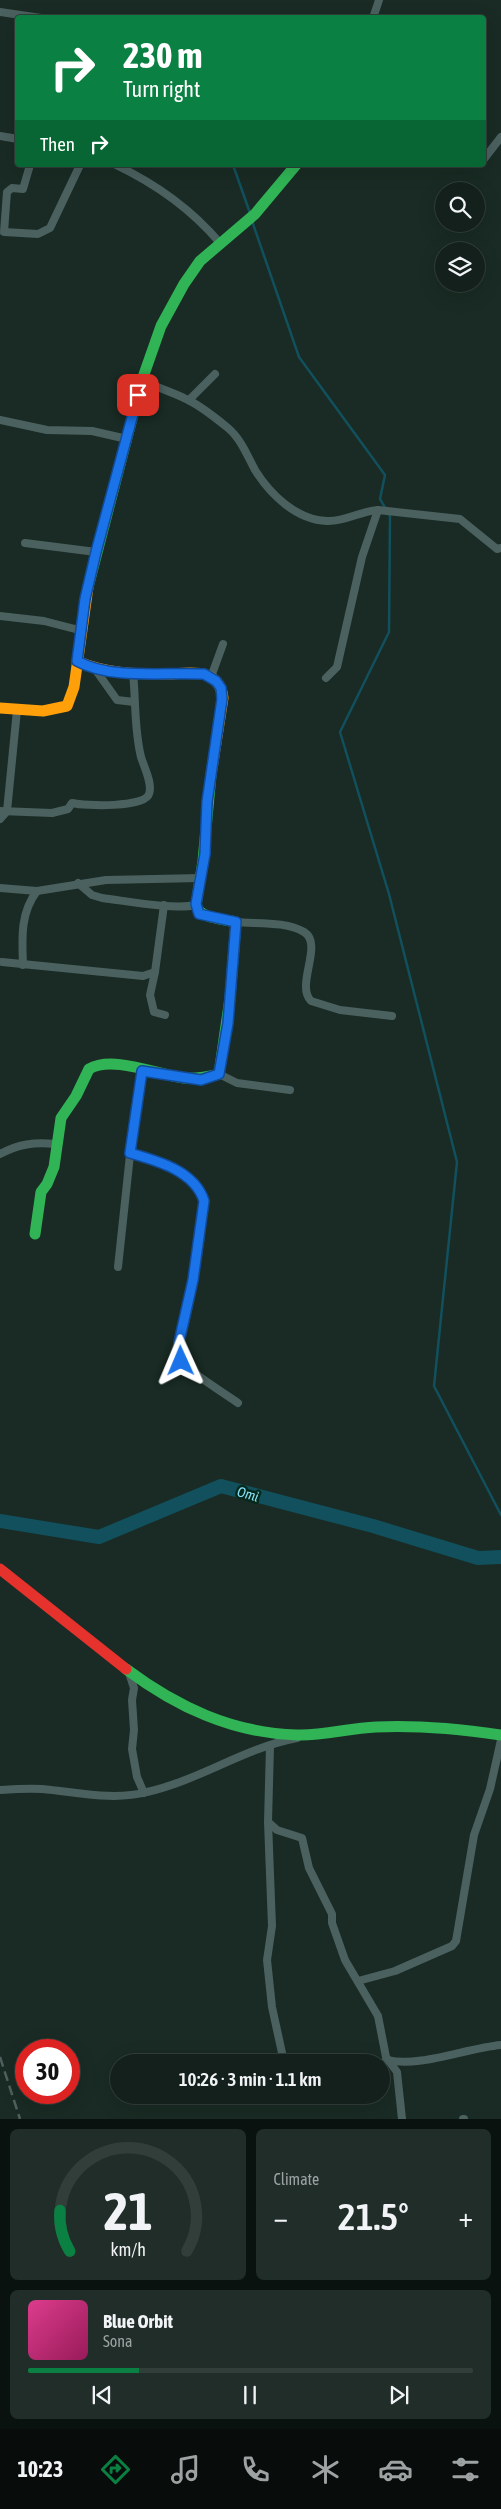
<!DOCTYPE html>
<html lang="en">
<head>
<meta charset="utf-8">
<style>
  body { margin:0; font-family:"Asap Condensed",sans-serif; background:#202d28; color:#f1f3f6; height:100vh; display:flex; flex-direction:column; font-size:19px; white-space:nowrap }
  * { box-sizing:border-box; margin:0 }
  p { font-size:16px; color:#9da3a3 }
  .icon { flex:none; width:28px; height:28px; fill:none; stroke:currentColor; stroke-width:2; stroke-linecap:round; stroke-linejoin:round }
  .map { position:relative; height:2119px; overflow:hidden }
  .panel { display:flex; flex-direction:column; gap:10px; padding:10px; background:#0a120f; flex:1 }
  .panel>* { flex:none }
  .guide { position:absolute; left:15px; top:15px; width:471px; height:152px; border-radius:5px; box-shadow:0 5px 20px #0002,0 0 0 1px #323e3a; background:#0b8043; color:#fff; overflow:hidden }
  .tools { position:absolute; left:435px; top:182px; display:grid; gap:10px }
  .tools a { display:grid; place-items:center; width:50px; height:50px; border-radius:50%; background:#13201b; box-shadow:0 5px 20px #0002,0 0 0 1px #323e3a; font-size:25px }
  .speed { position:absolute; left:15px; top:2039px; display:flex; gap:10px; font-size:25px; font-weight:700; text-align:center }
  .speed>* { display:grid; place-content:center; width:65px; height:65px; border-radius:50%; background:#13201b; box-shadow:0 5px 20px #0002,0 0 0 1px #323e3a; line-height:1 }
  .speed .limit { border:8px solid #d22; background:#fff; color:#111 }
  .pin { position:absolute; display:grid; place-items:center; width:42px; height:42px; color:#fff; margin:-21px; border-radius:10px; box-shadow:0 2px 8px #0006 }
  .me { position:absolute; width:55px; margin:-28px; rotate:359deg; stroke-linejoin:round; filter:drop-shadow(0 0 4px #0008) }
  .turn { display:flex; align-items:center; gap:18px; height:105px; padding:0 25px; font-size:22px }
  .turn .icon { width:65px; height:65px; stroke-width:2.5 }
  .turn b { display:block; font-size:35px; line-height:42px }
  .then { display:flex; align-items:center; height:48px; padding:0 25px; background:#0003; gap:10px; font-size:19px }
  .big { font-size:38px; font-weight:600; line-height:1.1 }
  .panel .card { flex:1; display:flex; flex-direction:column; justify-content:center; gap:8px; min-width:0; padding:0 18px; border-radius:8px; background:#202d28 }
  .panel .dial { align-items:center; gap:0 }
  .dial svg { height:130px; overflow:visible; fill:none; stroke:#323e3a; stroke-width:7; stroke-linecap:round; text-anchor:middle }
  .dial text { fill:#f1f3f6; stroke:none }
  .song { display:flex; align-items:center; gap:15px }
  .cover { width:60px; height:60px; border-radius:8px; background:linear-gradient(135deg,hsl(330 70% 55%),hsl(330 70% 35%)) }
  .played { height:5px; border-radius:2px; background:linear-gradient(90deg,#0b8043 25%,#323e3a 25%) }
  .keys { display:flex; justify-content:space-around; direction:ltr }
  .heat { display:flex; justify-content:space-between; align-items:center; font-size:28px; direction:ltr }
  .panel .tiles { flex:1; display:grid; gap:10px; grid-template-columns:1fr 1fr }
  .card:last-child { grid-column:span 2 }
  .trip { position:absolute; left:110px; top:2054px; width:280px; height:50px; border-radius:25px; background:#13201b; box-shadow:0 5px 20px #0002,0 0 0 1px #323e3a; font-weight:600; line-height:50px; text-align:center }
  .menu { display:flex; height:80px; justify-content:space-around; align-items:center; background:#080d0b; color:#9da3a3 }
  .menu .icon { width:35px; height:35px }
  .menu .on { color:#0b8043 }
  .menu b { font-size:22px; color:#f1f3f6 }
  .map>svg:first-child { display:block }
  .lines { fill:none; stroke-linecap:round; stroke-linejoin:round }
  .stream { stroke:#11505c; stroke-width:2.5 }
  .river { stroke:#11505c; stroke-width:14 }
  .street { stroke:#4b615f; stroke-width:8 }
  .fast { stroke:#30b455; stroke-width:11 }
  .slow { stroke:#ff9f0a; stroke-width:11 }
  .jam { stroke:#e5322d; stroke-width:11 }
  .rail { stroke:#50615d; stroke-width:2.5; stroke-dasharray:10 5; stroke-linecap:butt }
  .route-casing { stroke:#114b97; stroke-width:12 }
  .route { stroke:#1a73e8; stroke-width:9 }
  .labels { text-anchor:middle; stroke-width:5; stroke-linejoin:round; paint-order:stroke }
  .water-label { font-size:14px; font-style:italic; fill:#87e1f7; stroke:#06291d }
</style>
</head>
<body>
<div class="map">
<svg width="501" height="2119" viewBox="0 0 501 2119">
  <rect width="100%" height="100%" fill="#192b24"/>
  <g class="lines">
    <g class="stream">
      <path d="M233 165 250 213"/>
      <path d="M252 221 299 357 385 475 380 499 390 516 389 632 340 732 389 894 457 1162 434 1386 501 1515"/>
    </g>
    <path class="river" d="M0 1521 99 1537 221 1486 373 1526 478 1558 501 1557"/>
    <g class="street">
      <path d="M0 12 41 18"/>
      <path d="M373 18 379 0"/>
      <path d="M0 136 18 139"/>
      <path d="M484 159 501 137"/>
      <path d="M30 165 23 189 12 188 7 192 4 232 38 234 50 228 80 165"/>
      <path d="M116 165C156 184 192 210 220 243"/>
      <path d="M142 380C157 388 173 392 188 400 201 406 217 419 228 428 241 439 247 455 255 470 270 494 296 520 327 521 345 522 360 511 378 510L460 519 497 549 501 548"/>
      <path d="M189 400 215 374"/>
      <path d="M0 420 47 430 92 431 127 439"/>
      <path d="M25 543 96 552"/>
      <path d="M0 616 44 621 75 629 82 628"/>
      <path d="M95 669 117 700 134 702"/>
      <path d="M211 677 223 644"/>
      <path d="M326 678 337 667 362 557 378 510"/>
      <path d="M0 811 52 813 68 809 72 803C85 806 145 808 149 794 153 784 144 767 141 757 134 729 136 701 133 673"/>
      <path d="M0 819 7 811 17 710"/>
      <path d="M78 883 92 895 102 898C127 901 173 910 196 905"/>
      <path d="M0 888 37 891"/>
      <path d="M236 922C257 924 286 921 304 932 324 944 295 985 311 1001L340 1010 392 1016"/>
      <path d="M2 962 143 976 155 972 164 905"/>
      <path d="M23 965C22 939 20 913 37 891L106 880 201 878"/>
      <path d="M155 972 150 995 154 1012 165 1015"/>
      <path d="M219 1074 237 1083 290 1090"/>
      <path d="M130 1153C154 1160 186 1168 200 1189 210 1205 191 1297 186 1319 183 1332 174 1347 180 1360 185 1369 227 1395 238 1403"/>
      <path d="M0 1154C19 1144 34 1142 55 1144"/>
      <path d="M118 1267 133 1127 142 1071"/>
      <path d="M129 1673 134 1688 132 1700 134 1730 132 1749 137 1777 144 1793"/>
      <path d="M270 1746 268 1822 277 1830 302 1838 309 1868 332 1914V1923L345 1960 378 2016 386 2057 397 2072 402 2119"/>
      <path d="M0 1790C14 1789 28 1788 42 1789 77 1792 113 1801 147 1792 200 1780 244 1748 297 1738"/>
      <path d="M268 1822 272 1926 267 1960 272 2007 284 2062"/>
      <path d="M358 1981 395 1971 452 1946 456 1941 474 1835 490 1789 501 1740"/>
      <path d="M381 2064 388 2060C418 2068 467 2048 501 2045"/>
      <path d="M463 2119H464"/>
    </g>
    <g class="fast">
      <path d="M88 587 142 380 161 326 184 284 200 261 255 214 296 165"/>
      <path d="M35 1234 41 1192 47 1184 54 1167 61 1118 76 1096 89 1069C113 1055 158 1075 184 1078 197 1079 207 1077 219 1074L230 998 236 922C224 919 199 919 196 905L203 861 211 775"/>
      <path d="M126 1669C177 1707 232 1733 297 1735 323 1736 349 1728 376 1727 418 1725 460 1729 501 1735"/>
    </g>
    <g class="slow">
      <path d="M77 661C106 674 136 674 168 674 179 674 196 671 206 675 217 679 222 687 223 698L211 775"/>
      <path d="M0 708 43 711 67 706 74 687 88 587"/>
    </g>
    <path class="jam" d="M0 1569 126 1669"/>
    <path class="rail" d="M0 2057 20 2119"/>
  </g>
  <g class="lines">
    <defs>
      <path id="route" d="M138 395 96 552 85 599 77 661C111 680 165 672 204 674L216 681 221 688 222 699 207 802 205 854 196 904 199 914 236 922 228 1023 219 1074 201 1080 142 1071 130 1153C158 1161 195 1171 204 1201L193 1280 179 1342 181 1361"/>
    </defs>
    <use href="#route" class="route-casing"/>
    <use href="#route" class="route"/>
  </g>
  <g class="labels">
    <g class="water-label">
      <text transform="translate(248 1494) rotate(16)" y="5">Omi</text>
    </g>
  </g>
</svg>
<div class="tools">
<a><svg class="icon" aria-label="search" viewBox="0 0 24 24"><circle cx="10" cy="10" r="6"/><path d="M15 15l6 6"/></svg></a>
<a><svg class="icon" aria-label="layers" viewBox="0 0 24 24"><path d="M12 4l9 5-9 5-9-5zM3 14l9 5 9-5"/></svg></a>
</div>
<div class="speed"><div class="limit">30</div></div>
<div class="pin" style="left:138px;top:395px;background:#d93025"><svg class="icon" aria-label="arrive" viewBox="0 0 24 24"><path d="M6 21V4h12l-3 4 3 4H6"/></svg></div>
<svg class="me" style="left:181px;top:1361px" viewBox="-20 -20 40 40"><path d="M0-17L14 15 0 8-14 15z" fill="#1a73e8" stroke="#fff" stroke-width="4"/></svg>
<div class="trip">10:26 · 3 min · 1.1 km</div>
<div class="guide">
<div class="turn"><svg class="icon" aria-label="right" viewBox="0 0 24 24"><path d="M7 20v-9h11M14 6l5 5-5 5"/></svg><div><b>230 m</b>Turn right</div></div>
<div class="then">Then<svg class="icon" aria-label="right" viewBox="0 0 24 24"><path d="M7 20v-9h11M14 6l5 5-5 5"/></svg></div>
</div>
</div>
<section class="panel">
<div class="tiles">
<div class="card dial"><svg viewBox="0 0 100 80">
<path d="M14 69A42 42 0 1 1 86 69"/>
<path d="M14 69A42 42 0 0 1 8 44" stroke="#0b8043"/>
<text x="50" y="56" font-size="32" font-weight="700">21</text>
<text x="50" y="72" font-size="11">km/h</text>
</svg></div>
<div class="card"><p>Climate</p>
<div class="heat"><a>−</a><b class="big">21.5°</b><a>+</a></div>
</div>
<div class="card">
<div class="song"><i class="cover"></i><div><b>Blue Orbit</b><p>Sona</p></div></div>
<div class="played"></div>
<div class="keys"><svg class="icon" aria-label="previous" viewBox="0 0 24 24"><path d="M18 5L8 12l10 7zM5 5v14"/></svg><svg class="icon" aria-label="pause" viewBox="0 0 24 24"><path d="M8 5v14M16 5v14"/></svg><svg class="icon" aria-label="next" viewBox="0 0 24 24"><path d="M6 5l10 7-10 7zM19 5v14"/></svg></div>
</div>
</div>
</section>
<nav class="menu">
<b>10:23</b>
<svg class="icon on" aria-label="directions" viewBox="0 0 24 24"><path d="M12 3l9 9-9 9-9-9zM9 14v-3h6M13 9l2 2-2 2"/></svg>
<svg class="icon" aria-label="music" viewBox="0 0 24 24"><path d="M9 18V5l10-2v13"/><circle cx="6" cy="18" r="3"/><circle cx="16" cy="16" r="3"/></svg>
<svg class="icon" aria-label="phone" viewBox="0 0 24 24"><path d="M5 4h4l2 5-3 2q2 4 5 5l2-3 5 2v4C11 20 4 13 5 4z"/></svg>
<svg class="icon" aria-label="climate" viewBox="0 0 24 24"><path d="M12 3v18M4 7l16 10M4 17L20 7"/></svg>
<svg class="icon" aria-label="car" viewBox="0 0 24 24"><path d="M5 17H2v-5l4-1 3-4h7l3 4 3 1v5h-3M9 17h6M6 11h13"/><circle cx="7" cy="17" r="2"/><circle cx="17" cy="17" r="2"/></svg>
<svg class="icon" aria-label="filters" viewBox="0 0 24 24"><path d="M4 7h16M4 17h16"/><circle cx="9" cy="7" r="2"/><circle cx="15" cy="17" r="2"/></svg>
</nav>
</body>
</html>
